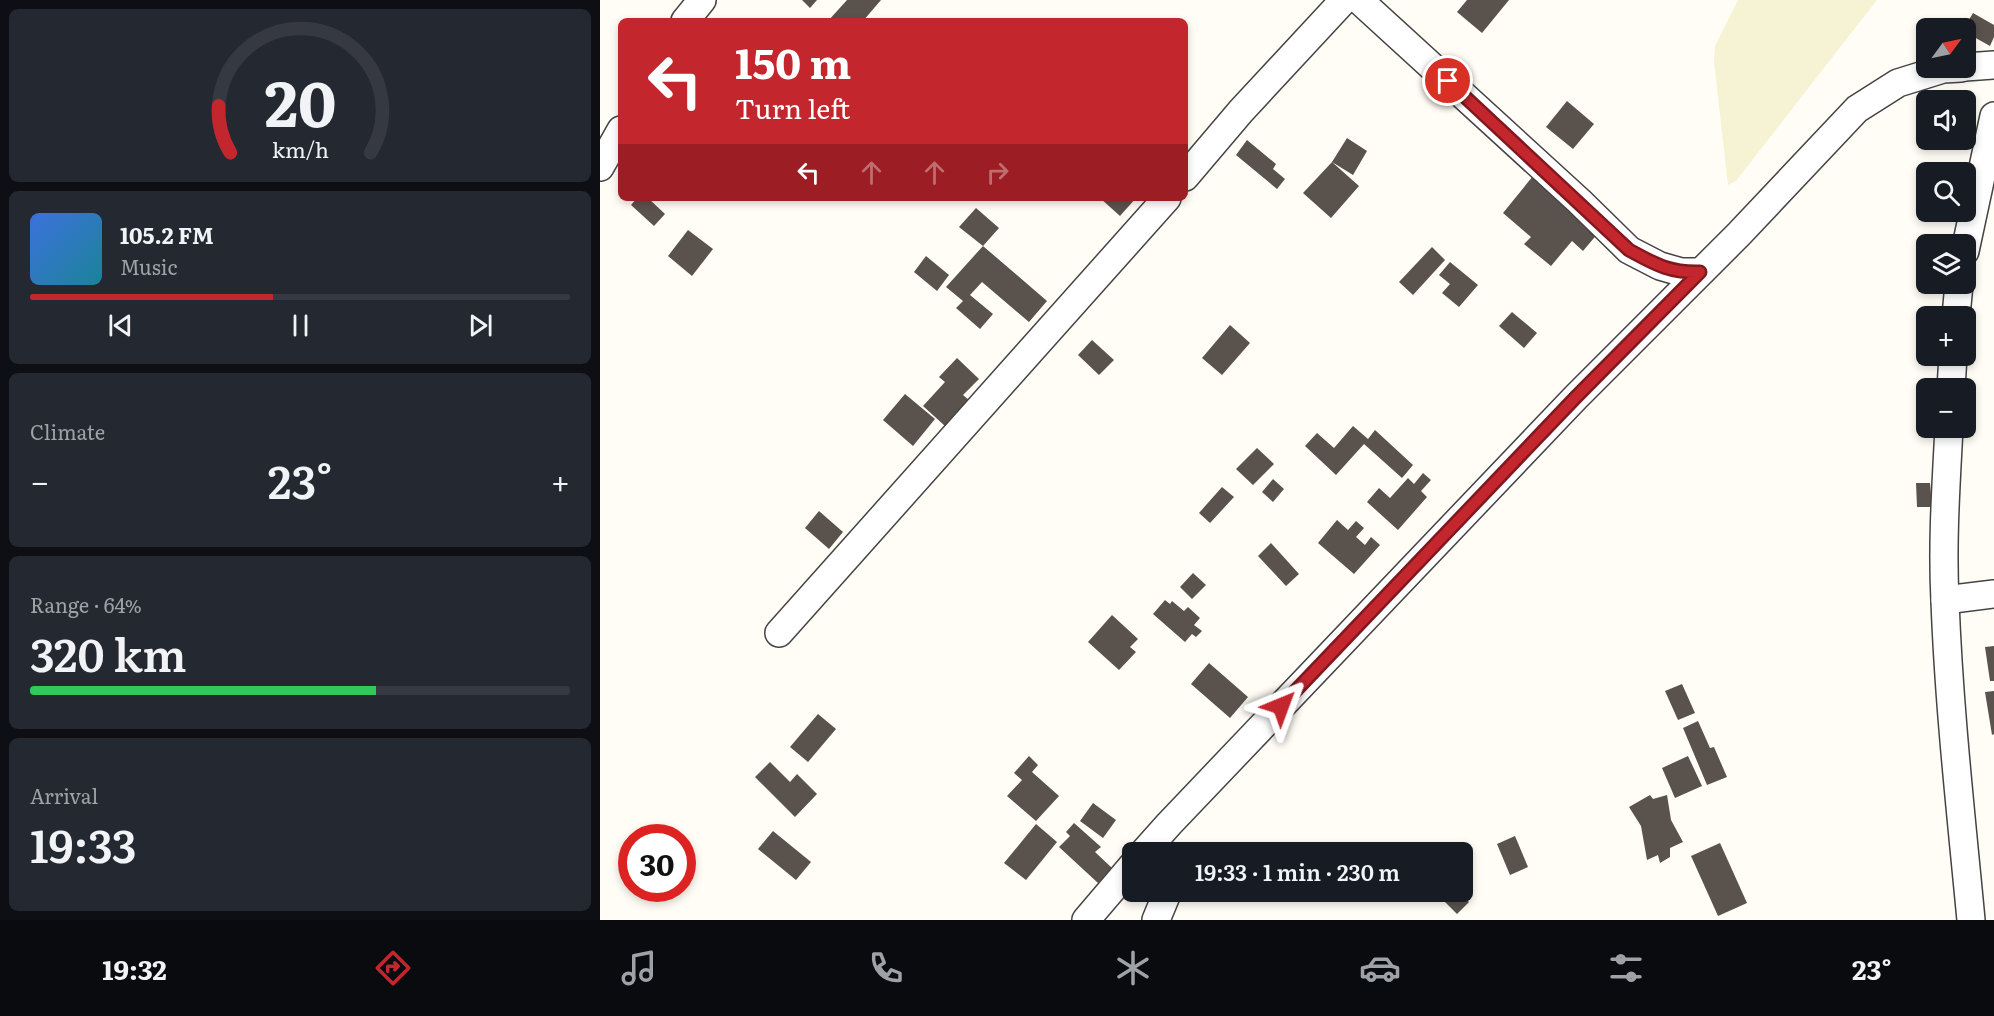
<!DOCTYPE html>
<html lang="en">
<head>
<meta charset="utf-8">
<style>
  body { margin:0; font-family:Literata,serif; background:#242831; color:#f1f3f6; height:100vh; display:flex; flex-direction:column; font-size:22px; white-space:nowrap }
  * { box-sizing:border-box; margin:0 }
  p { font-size:20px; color:#9ea1a6 }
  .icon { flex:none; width:33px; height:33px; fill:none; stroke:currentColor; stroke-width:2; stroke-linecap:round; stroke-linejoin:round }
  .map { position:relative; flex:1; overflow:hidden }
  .panel { display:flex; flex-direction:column; gap:9px; padding:9px; background:#0d0f14; width:600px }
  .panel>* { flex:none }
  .hud { position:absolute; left:18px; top:18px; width:570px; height:183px; border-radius:9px; box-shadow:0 3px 9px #0003; background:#c4262e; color:#fff; overflow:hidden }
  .needle { width:39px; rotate:57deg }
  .fabs { position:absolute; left:1316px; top:18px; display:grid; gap:12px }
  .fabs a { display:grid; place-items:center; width:60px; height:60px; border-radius:9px; background:#171b24; box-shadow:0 3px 9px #0003; font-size:30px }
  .speed { position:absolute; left:18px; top:824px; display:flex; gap:12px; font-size:30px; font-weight:700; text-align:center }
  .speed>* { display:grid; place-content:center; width:78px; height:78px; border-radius:50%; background:#171b24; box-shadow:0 3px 9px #0003; line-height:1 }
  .speed .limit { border:9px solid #d22; background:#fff; color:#111 }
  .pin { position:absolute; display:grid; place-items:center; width:51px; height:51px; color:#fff; margin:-26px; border:3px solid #fff; border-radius:50%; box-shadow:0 2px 6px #0007 }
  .me { position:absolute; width:66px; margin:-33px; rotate:44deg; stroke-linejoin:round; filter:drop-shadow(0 0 4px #0008) }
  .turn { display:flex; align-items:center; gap:21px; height:126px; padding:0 18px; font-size:27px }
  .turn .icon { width:78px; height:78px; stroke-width:2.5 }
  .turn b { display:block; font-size:42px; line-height:51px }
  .lanes { display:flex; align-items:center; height:57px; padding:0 18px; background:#0003; justify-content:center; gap:30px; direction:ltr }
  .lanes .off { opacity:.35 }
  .big { font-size:45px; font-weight:600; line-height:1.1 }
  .panel .widget { flex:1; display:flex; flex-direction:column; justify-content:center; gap:9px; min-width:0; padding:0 21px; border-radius:9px; background:#242831 }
  .panel .dial { align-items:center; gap:0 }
  .dial svg { height:156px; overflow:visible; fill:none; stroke:#363941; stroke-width:7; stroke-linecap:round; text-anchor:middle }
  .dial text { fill:#f1f3f6; stroke:none }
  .song { display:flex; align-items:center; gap:18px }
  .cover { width:72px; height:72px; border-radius:9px; background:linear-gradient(135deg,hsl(220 70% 55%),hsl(190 70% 35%)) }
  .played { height:6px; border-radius:3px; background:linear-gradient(90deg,#c4262e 45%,#363941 45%) }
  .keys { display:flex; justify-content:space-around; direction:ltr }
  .heat { display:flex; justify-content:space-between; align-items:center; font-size:33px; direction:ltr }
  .charge { height:9px; border-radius:4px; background:linear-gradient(90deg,#34c759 64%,#363941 0) }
  .trip { position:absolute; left:522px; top:842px; width:351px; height:60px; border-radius:9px; background:#171b24; box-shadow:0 3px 9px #0003; font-weight:600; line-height:60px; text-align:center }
  .dock { display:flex; height:96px; justify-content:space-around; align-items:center; background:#090b0e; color:#9ea1a6 }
  .dock .icon { width:42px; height:42px }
  .dock .on { color:#c4262e }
  .dock b { font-size:27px; color:#f1f3f6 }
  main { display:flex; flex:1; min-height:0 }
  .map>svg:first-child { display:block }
  .farmland { fill:#f6f3d4 }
  .building { fill:#5a524d }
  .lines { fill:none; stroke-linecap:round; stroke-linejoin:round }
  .minor-casing { stroke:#444; stroke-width:30 }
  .minor { stroke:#fff; stroke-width:27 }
  .route-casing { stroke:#7f191e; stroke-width:15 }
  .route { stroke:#c4262e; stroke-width:10 }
</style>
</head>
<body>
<main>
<section class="panel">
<div class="widget dial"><svg viewBox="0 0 100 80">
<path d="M14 69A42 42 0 1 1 86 69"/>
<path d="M14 69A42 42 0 0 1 8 45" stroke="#c4262e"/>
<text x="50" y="56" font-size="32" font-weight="700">20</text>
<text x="50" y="72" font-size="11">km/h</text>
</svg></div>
<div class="widget">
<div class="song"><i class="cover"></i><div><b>105.2 FM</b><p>Music</p></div></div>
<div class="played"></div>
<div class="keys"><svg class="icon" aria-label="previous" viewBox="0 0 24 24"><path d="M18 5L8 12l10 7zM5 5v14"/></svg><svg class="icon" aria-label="pause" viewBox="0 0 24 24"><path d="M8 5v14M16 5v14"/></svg><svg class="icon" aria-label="next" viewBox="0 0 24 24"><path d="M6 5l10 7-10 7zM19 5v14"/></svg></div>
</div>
<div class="widget"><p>Climate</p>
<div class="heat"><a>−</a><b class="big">23°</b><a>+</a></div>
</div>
<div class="widget"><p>Range · 64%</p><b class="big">320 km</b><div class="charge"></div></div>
<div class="widget"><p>Arrival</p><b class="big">19:33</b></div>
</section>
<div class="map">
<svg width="1394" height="920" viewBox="0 0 1394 920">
  <rect width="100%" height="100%" fill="#fffdf5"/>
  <path class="farmland" d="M1138 0H1277L1136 181 1128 185 1114 62 1115 46Z"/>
  <g class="building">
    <path d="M202 0H217L210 8Z"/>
    <path d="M247 0H281L263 21H228Z"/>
    <path d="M867 0H909L882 33 857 12Z"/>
    <path d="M1373 13 1394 25V37L1390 46 1365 32 1364 28Z"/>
    <path d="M1356 94 1360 100H1346Z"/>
    <path d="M967 101 994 124 973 149 946 127Z"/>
    <path d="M747 138 767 151 753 175 732 162 759 186 731 218 703 193 732 162Z"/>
    <path d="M647 140 676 164 673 169 685 179 677 189 636 155Z"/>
    <path d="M933 176 999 232 983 251 972 241 951 266 924 244 931 237 903 213Z"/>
    <path d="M37 198H48L65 214 54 226 31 205Z"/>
    <path d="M500 198H536L520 216Z"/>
    <path d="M376 208 399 228 383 246 359 227Z"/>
    <path d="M88 230 113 249 92 276 68 256Z"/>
    <path d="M383 246 447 301 429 322 382 282 370 295 393 314 380 329 356 308 363 301 346 287Z"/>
    <path d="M832 247 845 260 813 295 799 282Z"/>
    <path d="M326 256 349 275 337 291 314 272Z"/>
    <path d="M850 262 878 285 859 307 842 293 850 284 839 275Z"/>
    <path d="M912 312 937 333 924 348 899 326Z"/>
    <path d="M630 325 650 343 622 375 602 358Z"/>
    <path d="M492 340 514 360 499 375 478 355Z"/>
    <path d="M357 358 379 379 363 395 369 400 345 426 323 406 345 382 339 377Z"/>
    <path d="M305 394 335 419 313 446 283 420Z"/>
    <path d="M753 426 768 439 775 430 813 465 802 478 764 444 736 475 705 446 717 433 734 448Z"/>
    <path d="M657 448 674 464 653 485 636 469Z"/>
    <path d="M823 473 831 480 821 491 827 497 798 530 767 502 779 488 790 498 808 478 814 484Z"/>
    <path d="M673 479 684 489 673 502 662 492Z"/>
    <path d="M1316 483H1330L1332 507H1317Z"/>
    <path d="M622 487 634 497 610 523 599 513Z"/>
    <path d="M219 511 243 532 229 549 205 528Z"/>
    <path d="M737 520 748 530 756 521 764 528 756 537 765 545 771 537 780 545 754 574 718 543Z"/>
    <path d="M671 543 699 574 686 586 658 556Z"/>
    <path d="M593 573 606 585 592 599 580 587Z"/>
    <path d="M565 600 570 604 572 601 584 611 588 607 600 618 594 625 602 631 596 637 592 634 585 642 553 614Z"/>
    <path d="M512 615 538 639 530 647 536 652 519 670 488 642Z"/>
    <path d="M1394 646V681H1390L1385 647Z"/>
    <path d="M609 663 648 697 630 718 591 684Z"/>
    <path d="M1082 684 1095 713 1078 720 1065 691Z"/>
    <path d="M1394 691V734L1392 735 1385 692Z"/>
    <path d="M218 714 236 729 208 762 190 747Z"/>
    <path d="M1098 721 1110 748 1114 747 1127 777 1107 785 1083 728Z"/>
    <path d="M429 756 438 765 432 772 459 796 436 821 407 796 422 780 414 773Z"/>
    <path d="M1088 756 1102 786 1075 798 1062 768Z"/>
    <path d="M170 762 190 782 197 774 217 794 195 817 155 777Z"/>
    <path d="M1050 795 1053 799 1067 795 1071 820 1083 842 1070 848V857L1060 863 1058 855 1047 860 1041 826 1029 807Z"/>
    <path d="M493 803 516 820 503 838 480 821Z"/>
    <path d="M474 823 501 847 495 852 512 868 498 883 459 847 470 836 466 832Z"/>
    <path d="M436 824 457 842 426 880 404 863Z"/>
    <path d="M173 831 211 862 196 880 158 849Z"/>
    <path d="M915 836 928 867 910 875 897 844Z"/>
    <path d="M1120 843 1147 903 1118 916 1091 856Z"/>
    <path d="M862 884 866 888 861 893 869 902 857 914 834 891H862Z"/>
  </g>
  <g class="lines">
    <defs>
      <g id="minor">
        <path d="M759 0 979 201 1029 250 1060 266 1081 272H1099"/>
        <path d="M85 21 102 0"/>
        <path d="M1365 67 1394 65"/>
        <path d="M0 167 21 130"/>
        <path d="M585 177 641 111 744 0"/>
        <path d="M1365 251 1394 116"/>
        <path d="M1356 316 1359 284"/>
        <path d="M1351 388 1353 356"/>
        <path d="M1349 428C1346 485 1342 543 1345 601 1349 708 1361 814 1371 920"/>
        <path d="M1345 600 1394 594"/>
        <path d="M179 633 567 198"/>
        <path d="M544 852 569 824 976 397 1139 234 1257 109 1298 83 1343 69 1361 68"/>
        <path d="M486 920 532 866"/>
        <path d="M556 920 568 891"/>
      </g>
    </defs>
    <use href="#minor" class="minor-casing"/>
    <use href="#minor" class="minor"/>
  </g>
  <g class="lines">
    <defs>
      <path id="route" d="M681 706 976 397 1100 272C1069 273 1055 264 1029 250L848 81"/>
    </defs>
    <use href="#route" class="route-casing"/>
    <use href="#route" class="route"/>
  </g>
</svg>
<div class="fabs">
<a><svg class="needle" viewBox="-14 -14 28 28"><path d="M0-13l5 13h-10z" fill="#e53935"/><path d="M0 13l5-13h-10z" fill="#9ea1a6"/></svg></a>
<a><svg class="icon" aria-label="sound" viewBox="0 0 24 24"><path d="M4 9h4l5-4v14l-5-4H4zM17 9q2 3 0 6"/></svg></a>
<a><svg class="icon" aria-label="search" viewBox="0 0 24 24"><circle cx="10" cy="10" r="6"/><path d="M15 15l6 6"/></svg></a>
<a><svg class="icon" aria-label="layers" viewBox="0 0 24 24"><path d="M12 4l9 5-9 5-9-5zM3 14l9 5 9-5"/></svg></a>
<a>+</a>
<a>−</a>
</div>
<div class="speed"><div class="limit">30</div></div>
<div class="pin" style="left:848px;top:81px;background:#d93025"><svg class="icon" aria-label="arrive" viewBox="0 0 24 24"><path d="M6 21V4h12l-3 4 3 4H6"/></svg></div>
<svg class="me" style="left:681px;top:706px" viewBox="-20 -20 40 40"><path d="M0-17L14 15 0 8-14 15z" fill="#c4262e" stroke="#fff" stroke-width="4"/></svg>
<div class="trip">19:33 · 1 min · 230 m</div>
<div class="hud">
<div class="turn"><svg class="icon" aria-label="left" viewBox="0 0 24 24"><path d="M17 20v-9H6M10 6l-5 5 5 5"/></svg><div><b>150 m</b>Turn left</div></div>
<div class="lanes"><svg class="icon" aria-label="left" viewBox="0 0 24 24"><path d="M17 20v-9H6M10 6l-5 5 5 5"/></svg><svg class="icon off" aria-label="ahead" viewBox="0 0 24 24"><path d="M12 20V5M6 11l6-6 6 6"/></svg><svg class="icon off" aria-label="ahead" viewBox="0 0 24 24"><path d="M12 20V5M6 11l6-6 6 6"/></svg><svg class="icon off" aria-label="right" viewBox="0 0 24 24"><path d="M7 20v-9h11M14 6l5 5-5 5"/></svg></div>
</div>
</div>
</main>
<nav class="dock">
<b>19:32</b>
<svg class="icon on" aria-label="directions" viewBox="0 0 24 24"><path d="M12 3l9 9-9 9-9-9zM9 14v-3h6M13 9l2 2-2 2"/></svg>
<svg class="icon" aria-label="music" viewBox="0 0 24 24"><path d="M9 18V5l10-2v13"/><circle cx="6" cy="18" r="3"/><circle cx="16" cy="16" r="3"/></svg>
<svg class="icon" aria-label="phone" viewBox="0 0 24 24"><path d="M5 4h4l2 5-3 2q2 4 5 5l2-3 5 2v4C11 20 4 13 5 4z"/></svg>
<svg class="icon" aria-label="climate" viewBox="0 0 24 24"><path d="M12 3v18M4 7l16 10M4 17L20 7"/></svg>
<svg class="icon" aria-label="car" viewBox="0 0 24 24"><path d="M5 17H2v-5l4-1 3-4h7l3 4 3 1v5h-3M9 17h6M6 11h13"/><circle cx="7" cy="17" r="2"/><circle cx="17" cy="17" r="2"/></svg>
<svg class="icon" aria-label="filters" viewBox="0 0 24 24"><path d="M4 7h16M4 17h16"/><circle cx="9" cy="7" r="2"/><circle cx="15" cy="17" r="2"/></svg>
<b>23°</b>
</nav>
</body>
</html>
